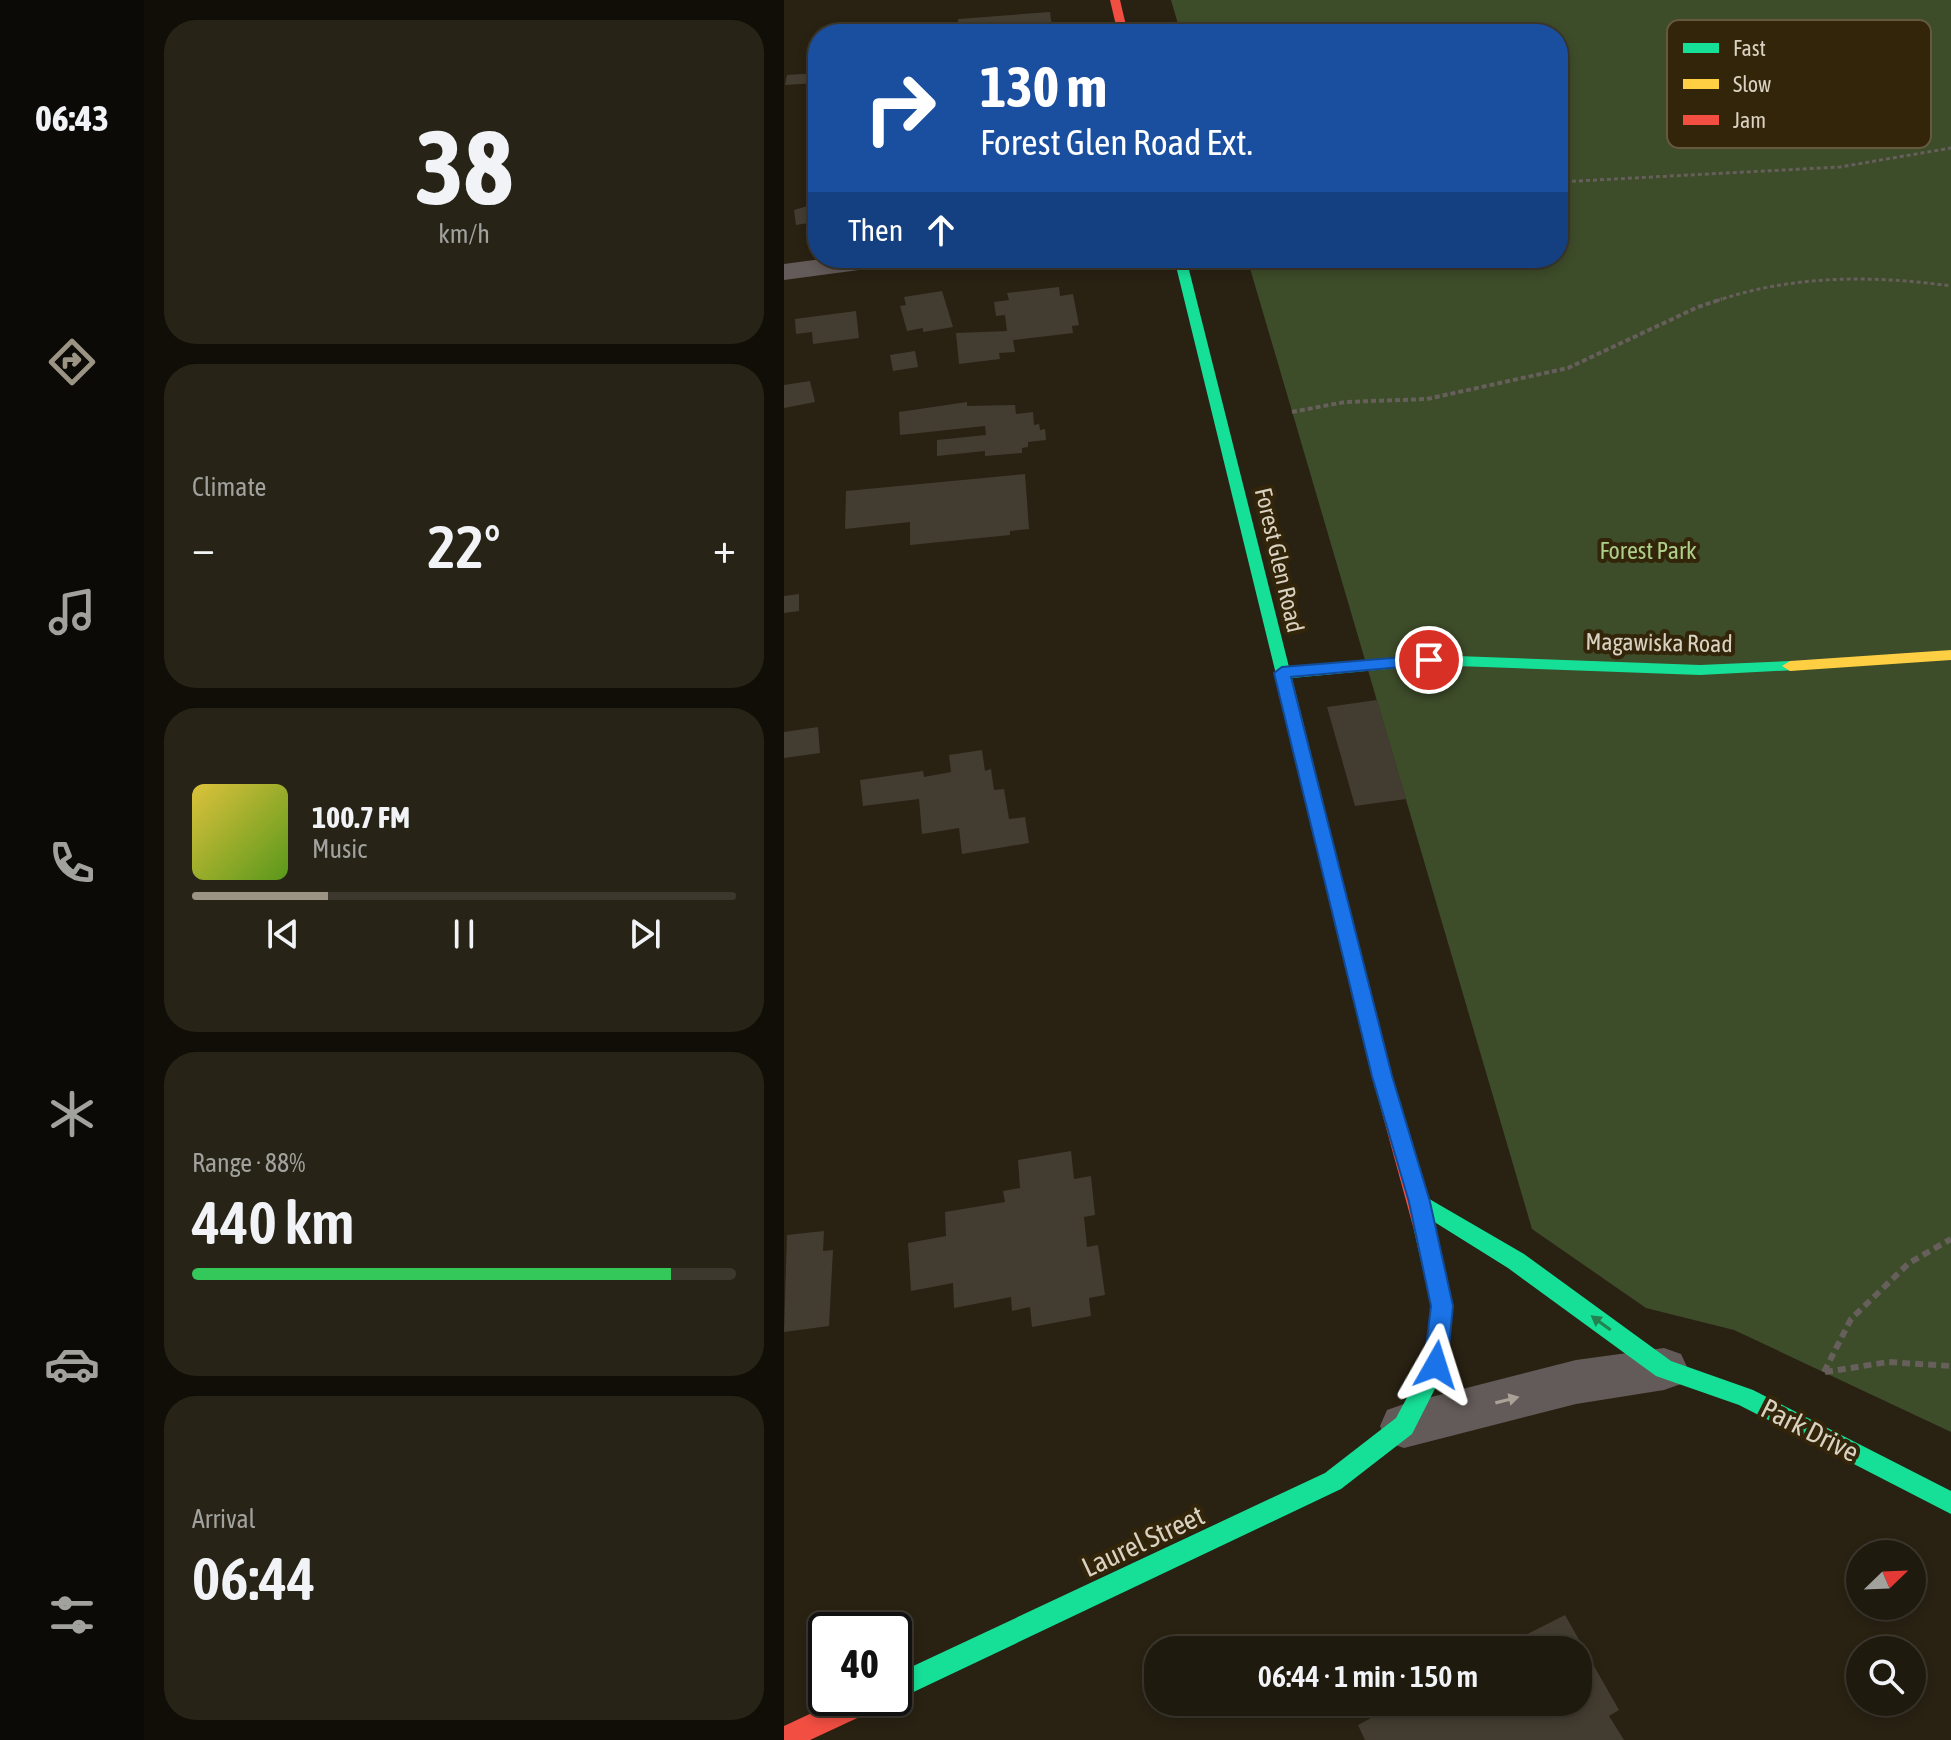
<!DOCTYPE html>
<html lang="en">
<head>
<meta charset="utf-8">
<style>
  body { margin:0; font-family:"Asap Condensed",sans-serif; background:#272317; color:#f1f3f6; height:100vh; display:flex; flex-direction:column; font-size:30px; white-space:nowrap }
  * { box-sizing:border-box; margin:0 }
  p { font-size:26px; color:#a1a19e }
  .icon { flex:none; width:44px; height:44px; fill:none; stroke:currentColor; stroke-width:2; stroke-linecap:round; stroke-linejoin:round }
  .map { position:relative; flex:1; overflow:hidden }
  .panel { display:flex; flex-direction:column; gap:20px; padding:20px; background:#110e08; width:640px }
  .panel>* { flex:none }
  .top-card { position:absolute; left:24px; top:24px; width:760px; height:244px; border-radius:32px; box-shadow:0 4px 12px #0003,0 0 0 2px #3c382e; background:#1a4fa0; color:#fff; overflow:hidden }
  .needle { width:52px; rotate:67deg }
  .fabs { position:absolute; left:1062px; top:1540px; display:grid; gap:16px }
  .fabs a { display:grid; place-items:center; width:80px; height:80px; border-radius:50%; background:#1f1a0e; box-shadow:0 4px 12px #0003,0 0 0 2px #3c382e; font-size:40px }
  .speed { position:absolute; left:24px; top:1612px; display:flex; gap:16px; font-size:40px; font-weight:700; text-align:center }
  .speed>* { display:grid; place-content:center; width:104px; height:104px; border-radius:50%; background:#1f1a0e; box-shadow:0 4px 12px #0003,0 0 0 2px #3c382e; line-height:1 }
  .speed .limit { border:4px solid #111; border-radius:12px; background:#fff; color:#111 }
  .pin { position:absolute; display:grid; place-items:center; width:68px; height:68px; color:#fff; margin:-34px; border:4px solid #fff; border-radius:50%; box-shadow:0 2px 8px #0007 }
  .me { position:absolute; width:88px; margin:-44px; rotate:6deg; stroke-linejoin:round; filter:drop-shadow(0 0 6px #0008) }
  .turn { display:flex; align-items:center; gap:28px; height:168px; padding:0 40px; font-size:36px }
  .turn .icon { width:104px; height:104px; stroke-width:2.5 }
  .turn b { display:block; font-size:56px; line-height:68px }
  .then { display:flex; align-items:center; height:76px; padding:0 40px; background:#0003; gap:16px; font-size:30px }
  .big { font-size:60px; font-weight:600; line-height:1.1 }
  .panel .tile { flex:1; display:flex; flex-direction:column; justify-content:center; gap:12px; min-width:0; padding:0 28px; border-radius:32px; background:#272317 }
  .panel .dial { align-items:center; gap:0 }
  .dial b { font-size:104px; line-height:1 }
  .song { display:flex; align-items:center; gap:24px }
  .cover { width:96px; height:96px; border-radius:12px; background:linear-gradient(135deg,hsl(50 70% 55%),hsl(90 70% 35%)) }
  .played { height:8px; border-radius:4px; background:linear-gradient(90deg,#9b9484 25%,#3c382e 25%) }
  .keys { display:flex; justify-content:space-around; direction:ltr }
  .heat { display:flex; justify-content:space-between; align-items:center; font-size:44px; direction:ltr }
  .charge { height:12px; border-radius:6px; background:linear-gradient(90deg,#34c759 88%,#3c382e 0) }
  .trip { position:absolute; left:360px; top:1636px; width:448px; height:80px; border-radius:32px; background:#1f1a0e; box-shadow:0 4px 12px #0003,0 0 0 2px #3c382e; font-weight:600; line-height:80px; text-align:center }
  main { display:flex; flex:1; min-height:0 }
  .tabs { display:flex; flex-direction:column; width:144px; justify-content:space-around; align-items:center; background:#0c0a06; color:#a1a19e }
  .tabs .icon { width:56px; height:56px }
  .tabs .on { color:#9b9484 }
  .tabs b { font-size:36px; color:#f1f3f6 }
  .map>svg:first-child { display:block }
  .green { fill:#3d4c29 }
  .building { fill:#433c31 }
  .lines { fill:none; stroke-linecap:round; stroke-linejoin:round }
  .path-far2 { stroke:#665f5b; stroke-width:3; stroke-dasharray:4 3; stroke-linecap:butt }
  .path-far1 { stroke:#665f5b; stroke-width:4; stroke-dasharray:5 3; stroke-linecap:butt }
  .path { stroke:#665f5b; stroke-width:6; stroke-dasharray:8 5; stroke-linecap:butt }
  .street { fill:#635b59; fill-rule:evenodd }
  .fast { fill:#16e098; fill-rule:evenodd }
  .slow { fill:#ffcf43; fill-rule:evenodd }
  .jam { fill:#f24e42; fill-rule:evenodd }
  .oneway { fill:#248250 }
  .oneway2 { fill:#aaa297 }
  .route { fill:#1a73e8; stroke:#114b97; stroke-width:2 }
  .labels { text-anchor:middle; stroke-width:8; stroke-linejoin:round; paint-order:stroke }
  .park-label { font-size:24px; fill:#adcf89; stroke:#332509 }
  .street-label { font-size:24px; fill:#d9d1c1; stroke:#332509 }
  .near-street-label { font-size:28px; fill:#d9d1c1; stroke:#332509 }
  .key { fill:#332509; stroke:#655940; stroke-width:2 }
  .key-label { font-size:22px; fill:#d9d1c1 }
</style>
</head>
<body>
<main>
<nav class="tabs">
<b>06:43</b>
<svg class="icon on" aria-label="directions" viewBox="0 0 24 24"><path d="M12 3l9 9-9 9-9-9zM9 14v-3h6M13 9l2 2-2 2"/></svg>
<svg class="icon" aria-label="music" viewBox="0 0 24 24"><path d="M9 18V5l10-2v13"/><circle cx="6" cy="18" r="3"/><circle cx="16" cy="16" r="3"/></svg>
<svg class="icon" aria-label="phone" viewBox="0 0 24 24"><path d="M5 4h4l2 5-3 2q2 4 5 5l2-3 5 2v4C11 20 4 13 5 4z"/></svg>
<svg class="icon" aria-label="climate" viewBox="0 0 24 24"><path d="M12 3v18M4 7l16 10M4 17L20 7"/></svg>
<svg class="icon" aria-label="car" viewBox="0 0 24 24"><path d="M5 17H2v-5l4-1 3-4h7l3 4 3 1v5h-3M9 17h6M6 11h13"/><circle cx="7" cy="17" r="2"/><circle cx="17" cy="17" r="2"/></svg>
<svg class="icon" aria-label="filters" viewBox="0 0 24 24"><path d="M4 7h16M4 17h16"/><circle cx="9" cy="7" r="2"/><circle cx="15" cy="17" r="2"/></svg>
</nav>
<section class="panel">
<div class="tile dial"><b>38</b><p>km/h</p></div>
<div class="tile"><p>Climate</p>
<div class="heat"><a>−</a><b class="big">22°</b><a>+</a></div>
</div>
<div class="tile">
<div class="song"><i class="cover"></i><div><b>100.7 FM</b><p>Music</p></div></div>
<div class="played"></div>
<div class="keys"><svg class="icon" aria-label="previous" viewBox="0 0 24 24"><path d="M18 5L8 12l10 7zM5 5v14"/></svg><svg class="icon" aria-label="pause" viewBox="0 0 24 24"><path d="M8 5v14M16 5v14"/></svg><svg class="icon" aria-label="next" viewBox="0 0 24 24"><path d="M6 5l10 7-10 7zM19 5v14"/></svg></div>
</div>
<div class="tile"><p>Range · 88%</p><b class="big">440 km</b><div class="charge"></div></div>
<div class="tile"><p>Arrival</p><b class="big">06:44</b></div>
</section>
<div class="map">
<svg width="1167" height="1740" viewBox="0 0 1167 1740">
  <rect width="100%" height="100%" fill="#292213"/>
  <path class="green" d="M387 0H1167V1432L950 1330 862 1308 748 1229 463 258H774V34H397Z"/>
  <g class="building">
    <path d="M266 12 269 34H209L208 27 174 29V26H168V22H174V19Z"/>
    <path d="M34 73V83L1 85 3 75Z"/>
    <path d="M34 203V227L26 228 25 223 12 225 10 210Z"/>
    <path d="M275 287 276 296 289 294 295 325 288 326 289 333 229 340 231 352 215 353 216 359 175 364 172 333 223 331 221 315 212 316 210 302 225 300 223 293Z"/>
    <path d="M158 291 169 327 139 332V328L123 331 116 306 122 305 120 297Z"/>
    <path d="M72 311 75 338 29 344 28 332 12 334 11 319Z"/>
    <path d="M131 351 134 367 109 371 106 355Z"/>
    <path d="M26 381 31 402 0 408V385Z"/>
    <path d="M183 402V406L231 405 232 414 249 412 250 425 255 424 256 430 261 429 262 440 244 442V447L238 448V453L201 456V451L153 456V440L202 435 201 426 116 435 115 412Z"/>
    <path d="M241 474 245 529 226 531V535L126 545V522L61 529 62 491Z"/>
    <path d="M15 594V611L0 613V596Z"/>
    <path d="M593 700 622 799 571 806 543 707Z"/>
    <path d="M34 727 36 753 0 758V732Z"/>
    <path d="M198 750 201 771 207 769 210 790 220 789 225 819 241 817 245 843 178 854 175 828 138 834 135 799 79 806 76 780 139 771 140 777 167 772 165 755Z"/>
    <path d="M287 1151 290 1179 307 1176 311 1215 300 1217 303 1247 314 1245 321 1295 305 1298 307 1316 248 1327 246 1307 228 1311 227 1297 170 1308 169 1283 127 1291 124 1243 162 1236 161 1212 221 1202 219 1191 236 1188 234 1160Z"/>
    <path d="M40 1231 39 1251 49 1250 45 1326 0 1332 3 1235Z"/>
    <path d="M781 1615 835 1710 825 1716 840 1740H581L574 1725 617 1702H794V1650H687L715 1636 720 1646Z"/>
  </g>
  <g class="lines">
    <g class="path-far2">
      <path d="M774 182 1056 167 1167 148"/>
      <path d="M932 301C1008 275 1088 275 1167 286"/>
    </g>
    <path class="path-far1" d="M508 412 561 402 643 399 784 368 914 307 938 299"/>
    <g class="path">
      <path d="M1040 1372 1067 1319 1125 1263 1167 1239"/>
      <path d="M1041 1372 1104 1362 1167 1366"/>
    </g>
    <g class="street">
      <path d="M45 258H118L114 264 105 266 0 280V264Z"/>
      <path d="M880 1348 897 1354 904 1369 897 1384 880 1390 792 1404 620 1448 603 1442 596 1426 603 1410 620 1404 792 1360Z"/>
    </g>
    <g class="fast">
      <path d="M390 258H402L505 667 645 655 916 665 1006 661 1014 666 1012 670 916 675 645 665 508 678 564 902 561 907H549Z"/>
      <path d="M635 1193 740 1254 887 1361 969 1390 1167 1491V1514L955 1405 872 1376 724 1268 628 1208 625 1202 628 1196Z"/>
      <path d="M641 1221 648 1224 652 1230 669 1306 663 1365 628 1434 557 1489 119 1697 110 1701 104 1698H110V1675L541 1473 612 1418 641 1364 647 1306 630 1230 634 1224Z"/>
    </g>
    <path class="slow" d="M1167 650V660L1006 671 998 666 1006 661Z"/>
    <g class="jam">
      <path d="M326 0H336L344 34H334Z"/>
      <path d="M555 895 561 897 564 902 608 1076 652 1230 648 1236 641 1239 634 1236 630 1230 588 1076 546 902 549 897Z"/>
      <path d="M60 1698H101L97 1707 26 1740H0V1726Z"/>
    </g>
  </g>
  <defs><path id="oneway-solid" d="M-6-.8H1V-3.2L6.5 0L1 3.2V.8H-6Z" transform="scale(2)"/></defs>
  <use class="oneway" href="#oneway-solid" transform="translate(817 1323) rotate(-144)"/>
  <use class="oneway2" href="#oneway-solid" transform="translate(723 1400) rotate(-14)"/>
  <path class="route" d="M645 655 653 660 651 664 507 677 608 1076 646 1202 669 1306 663 1365 660 1372 652 1375 644 1372 640 1365 647 1306 625 1202 588 1076 490 673 498 667Z"/>
  <g class="labels">
    <g class="park-label">
      <text x="864" y="559">Forest Park</text>
    </g>
    <g class="street-label">
      <text transform="translate(495 560) rotate(77)" y="8">Forest Glen Road</text>
      <text transform="translate(875 643) rotate(1)" y="8">Magawiska Road</text>
    </g>
    <g class="near-street-label">
      <text transform="translate(1026 1430) rotate(27)" y="10">Park Drive</text>
      <text transform="translate(359 1541) rotate(-25)" y="10">Laurel Street</text>
    </g>
  </g>
  <rect x="883" y="20" width="264" height="128" rx="12" class="key"/>
  <rect x="899" y="43" width="36" height="10" fill="#16e098"/>
  <rect x="899" y="79" width="36" height="10" fill="#ffcf43"/>
  <rect x="899" y="115" width="36" height="10" fill="#f24e42"/>
  <g class="key-label">
    <text x="949" y="56">Fast</text>
    <text x="949" y="92">Slow</text>
    <text x="949" y="128">Jam</text>
  </g>
</svg>
<div class="fabs">
<a><svg class="needle" viewBox="-14 -14 28 28"><path d="M0-13l5 13h-10z" fill="#e53935"/><path d="M0 13l5-13h-10z" fill="#a1a19e"/></svg></a>
<a><svg class="icon" aria-label="search" viewBox="0 0 24 24"><circle cx="10" cy="10" r="6"/><path d="M15 15l6 6"/></svg></a>
</div>
<div class="speed"><div class="limit">40</div></div>
<div class="pin" style="left:645px;top:660px;background:#d93025"><svg class="icon" aria-label="arrive" viewBox="0 0 24 24"><path d="M6 21V4h12l-3 4 3 4H6"/></svg></div>
<svg class="me" style="left:652px;top:1365px" viewBox="-20 -20 40 40"><path d="M0-17L14 15 0 8-14 15z" fill="#1a73e8" stroke="#fff" stroke-width="4"/></svg>
<div class="trip">06:44 · 1 min · 150 m</div>
<div class="top-card">
<div class="turn"><svg class="icon" aria-label="right" viewBox="0 0 24 24"><path d="M7 20v-9h11M14 6l5 5-5 5"/></svg><div><b>130 m</b>Forest Glen Road Ext.</div></div>
<div class="then">Then<svg class="icon" aria-label="ahead" viewBox="0 0 24 24"><path d="M12 20V5M6 11l6-6 6 6"/></svg></div>
</div>
</div>
</main>
</body>
</html>
